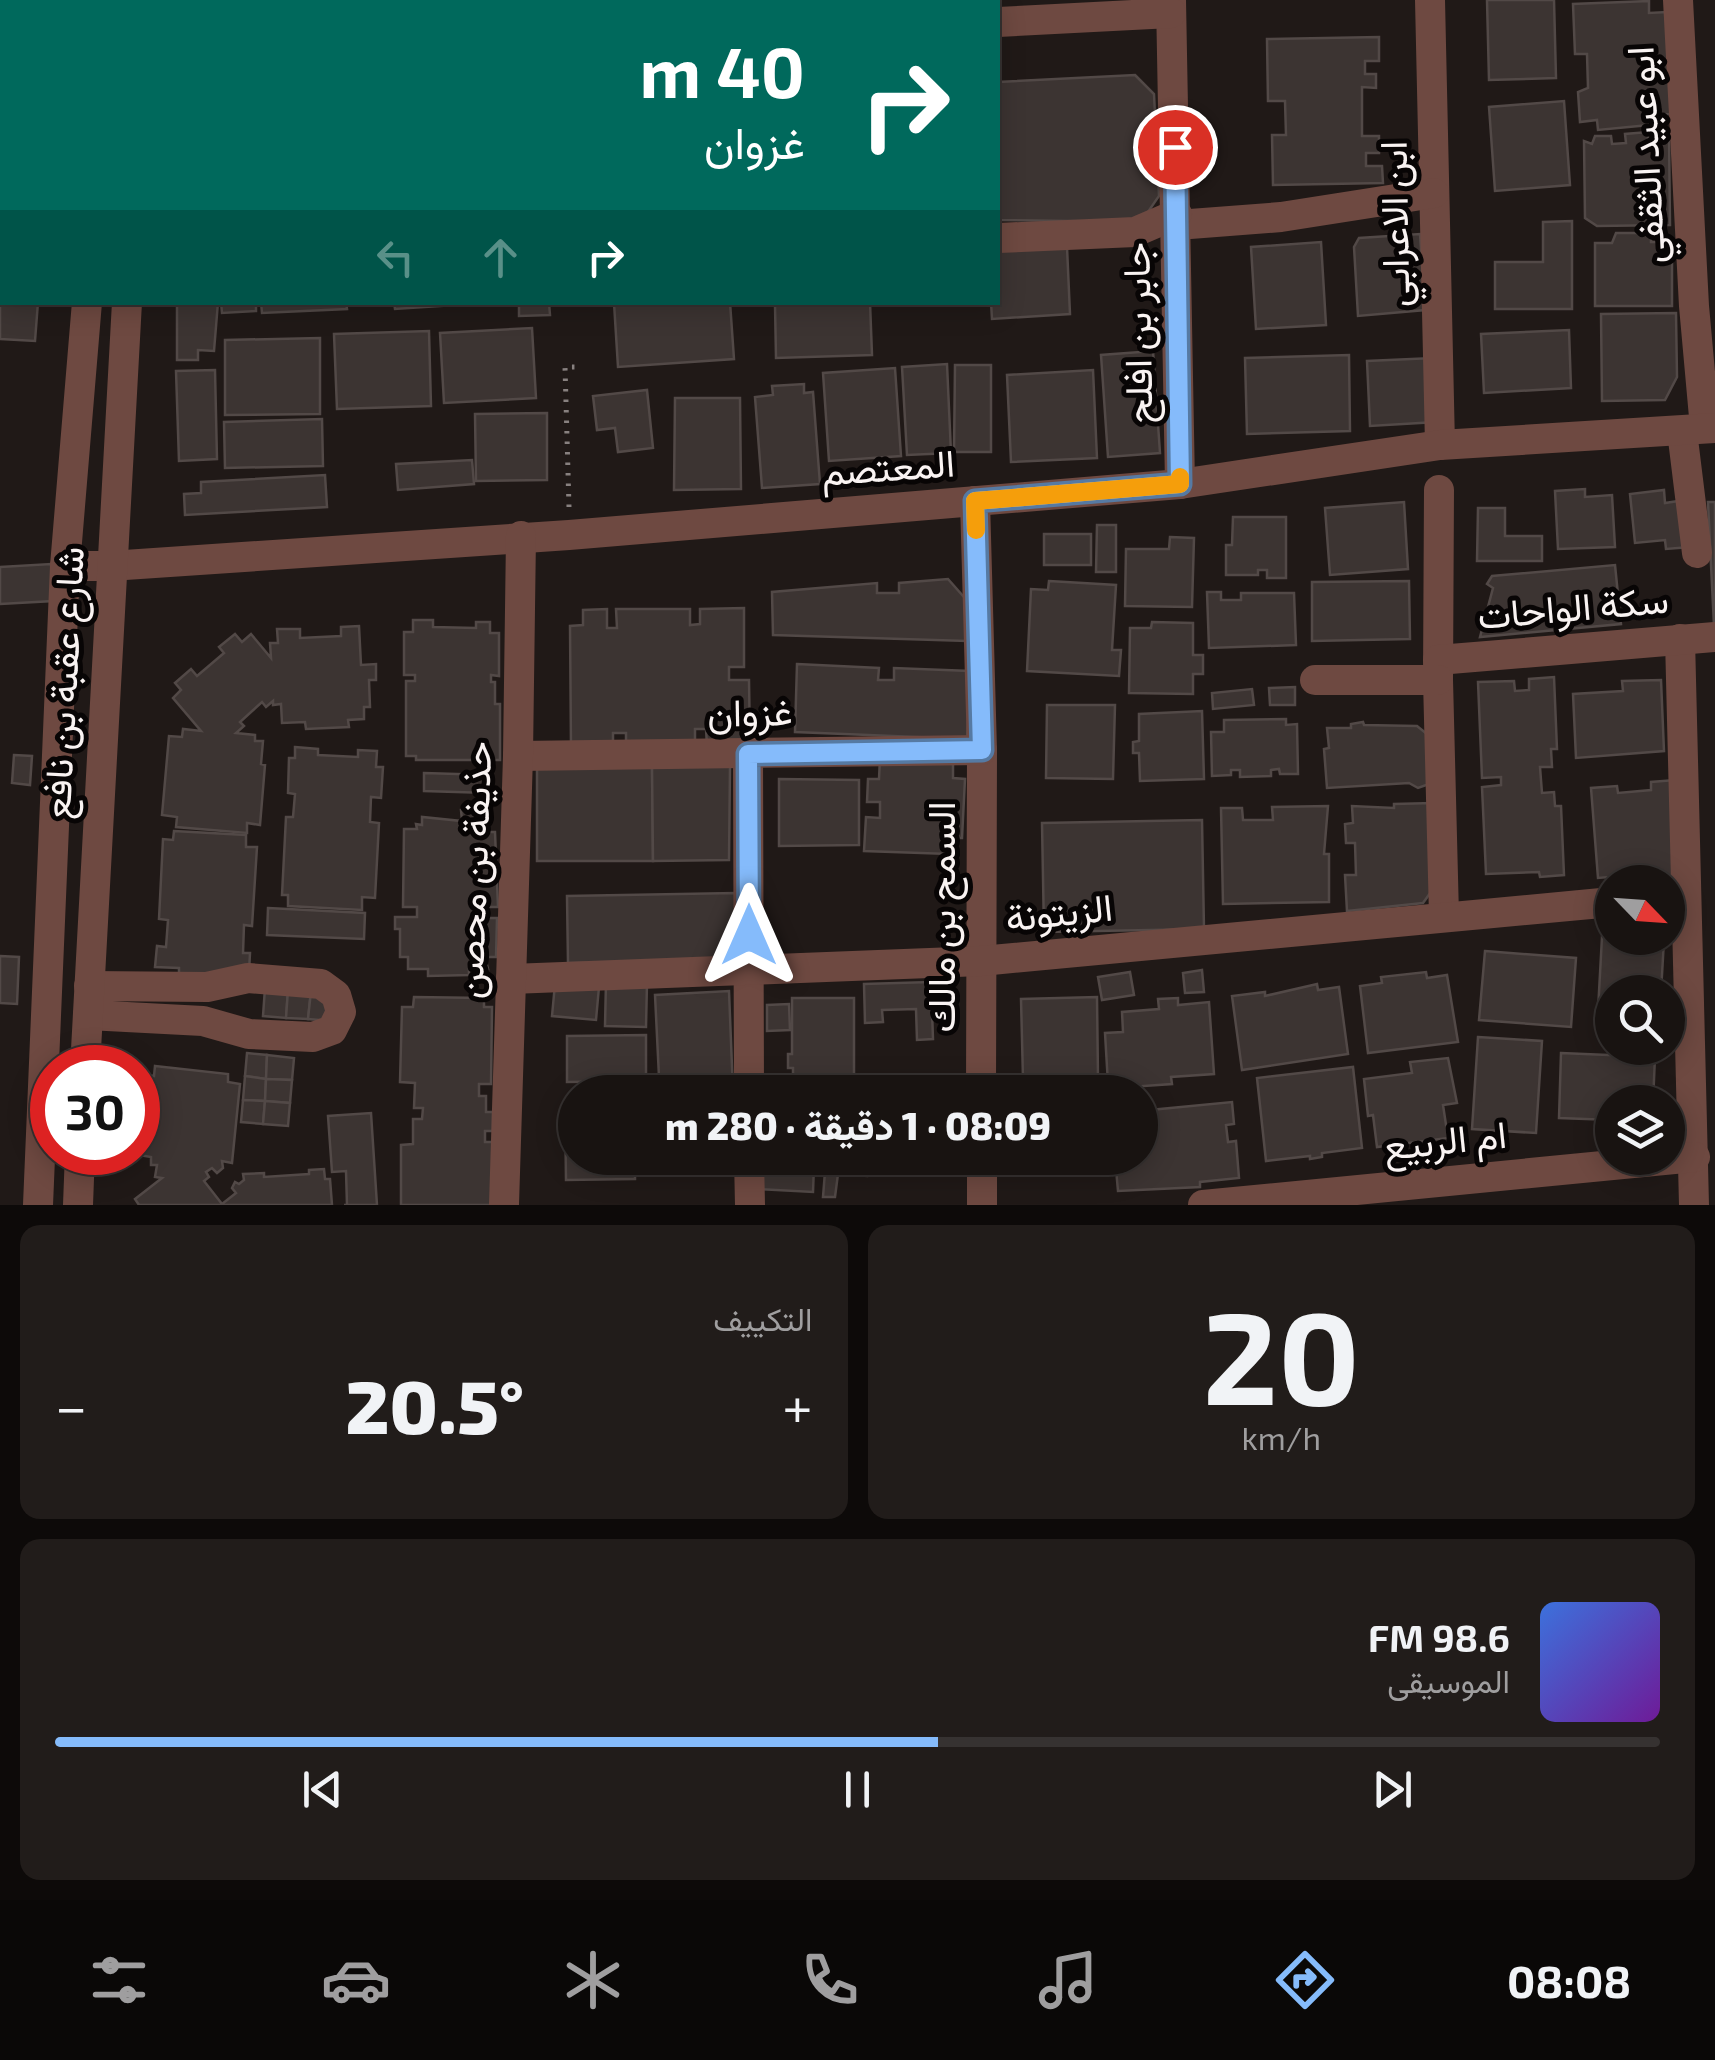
<!DOCTYPE html>
<html lang="ar">
<head>
<meta charset="utf-8">
<style>
  body { margin:0; font-family:"Exo 2",Vazirmatn,sans-serif; background:#211c1a; color:#f1f3f6; direction:rtl; height:100vh; display:flex; flex-direction:column; font-size:38px; white-space:nowrap }
  * { box-sizing:border-box; margin:0 }
  p { font-size:32px; color:#9f9e9f }
  .icon { flex:none; width:55px; height:55px; fill:none; stroke:currentColor; stroke-width:2; stroke-linecap:round; stroke-linejoin:round }
  .map { position:relative; height:1205px; overflow:hidden; direction:ltr }
  .sheet { display:flex; flex-direction:column; gap:20px; padding:20px; background:#0d0a09; flex:1 }
  .sheet>* { flex:none }
  .banner { position:absolute; left:0px; top:0px; width:1000px; height:305px; box-shadow:0 5px 25px #0003,0 0 0 2px #363231; direction:rtl; background:#00695c; color:#fff; overflow:hidden }
  .needle { width:65px; rotate:115deg }
  .tools { position:absolute; left:1595px; top:865px; display:grid; gap:20px }
  .tools a { display:grid; place-items:center; width:90px; height:90px; border-radius:50%; background:#181311; box-shadow:0 5px 25px #0003,0 0 0 2px #363231; font-size:50px }
  .speed { position:absolute; left:30px; top:1045px; display:flex; gap:20px; font-size:50px; font-weight:700; text-align:center }
  .speed>* { display:grid; place-content:center; width:130px; height:130px; border-radius:50%; background:#181311; box-shadow:0 5px 25px #0003,0 0 0 2px #363231; line-height:1 }
  .speed .limit { border:15px solid #d22; background:#fff; color:#111 }
  .pin { position:absolute; display:grid; place-items:center; width:85px; height:85px; color:#fff; margin:-42px; border:5px solid #fff; border-radius:50%; box-shadow:0 2px 10px #0007 }
  .me { position:absolute; width:110px; margin:-55px; rotate:0deg; stroke-linejoin:round; filter:drop-shadow(0 0 8px #0008) }
  .turn { display:flex; align-items:center; gap:35px; height:210px; padding:0 30px; font-size:45px }
  .turn .icon { width:130px; height:130px; stroke-width:2.5 }
  .turn b { display:block; font-size:70px; line-height:85px }
  .lanes { display:flex; align-items:center; height:95px; padding:0 30px; background:#0003; justify-content:center; gap:50px; direction:ltr }
  .lanes .off { opacity:.35 }
  .big { font-size:75px; font-weight:800; line-height:1.1 }
  .sheet .widget { flex:1; display:flex; flex-direction:column; justify-content:center; gap:15px; min-width:0; padding:0 35px; border-radius:20px; background:#211c1a }
  .sheet .dial { align-items:center; gap:0 }
  .dial b { font-size:130px; line-height:1 }
  .song { display:flex; align-items:center; gap:30px }
  .cover { width:120px; height:120px; border-radius:15px; background:linear-gradient(135deg,hsl(220 70% 55%),hsl(280 70% 35%)) }
  .played { height:10px; border-radius:5px; background:linear-gradient(90deg,#85bbfb 55%,#363231 55%) }
  .keys { display:flex; justify-content:space-around; direction:ltr }
  .heat { display:flex; justify-content:space-between; align-items:center; font-size:55px; direction:ltr }
  .sheet .tiles { flex:1; display:grid; gap:20px; grid-template-columns:1fr 1fr }
  .widget:last-child { grid-column:span 2 }
  .trip { position:absolute; left:558px; top:1075px; width:600px; height:100px; border-radius:50px; background:#181311; box-shadow:0 5px 25px #0003,0 0 0 2px #363231; font-weight:800; line-height:100px; text-align:center; direction:rtl }
  .tabs { display:flex; height:160px; justify-content:space-around; align-items:center; background:#0a0807; color:#9f9e9f }
  .tabs .icon { width:70px; height:70px }
  .tabs .selected { color:#85bbfb }
  .tabs b { font-size:45px; color:#f1f3f6 }
  .map>svg:first-child { display:block }
  .building { fill:#3c3432; stroke:#524947; stroke-width:2.5 }
  .lines { fill:none; stroke-linecap:round; stroke-linejoin:round }
  .path { stroke:#888180; stroke-width:5; stroke-dasharray:2.5 8; stroke-linecap:butt }
  .minor { stroke:#6e4941; stroke-width:30 }
  .route-casing { stroke:#567aa3; stroke-width:25 }
  .route { stroke:#85bbfb; stroke-width:18 }
  .slow { stroke:#f59e0b; stroke-width:18 }
  .labels { text-anchor:middle; stroke-width:10; stroke-linejoin:round; paint-order:stroke }
  .street-label { font-size:38px; fill:#f9f3f2; stroke:#080505 }
</style>
</head>
<body>
<div class="map">
<svg width="1715" height="1205" viewBox="0 0 1715 1205">
  <rect width="100%" height="100%" fill="#201917"/>
  <g class="building">
    <rect x="808" y="0" width="132" height="2"/>
    <path d="M1487 0H1554L1556 78 1489 80Z"/>
    <path d="M1649 1V13L1667 12 1672 114 1653 115 1649 125 1598 130 1597 120 1580 122 1578 92 1588 88 1587 54H1575L1573 4Z"/>
    <path d="M1379 37V61H1365V74H1376V88L1362 87V136H1379V153H1366V166H1382L1383 183 1273 185 1272 135H1286L1285 101H1268L1267 39Z"/>
    <path d="M1135 75 1154 94 1159 196 1141 222 998 220V82Z"/>
    <rect x="0" y="101" width="2" height="101"/>
    <path d="M1564 101 1570 185 1495 191 1489 107Z"/>
    <path d="M1648 132V142L1669 134 1670 225 1597 226 1585 218 1584 141 1592 144 1595 136H1611L1612 144 1626 143 1625 134Z"/>
    <path d="M1572 221V309H1495V262H1543V222Z"/>
    <path d="M1616 233H1651V242H1672V306H1595V243H1612Z"/>
    <path d="M1420 234 1425 310 1358 316 1354 247 1359 238Z"/>
    <path d="M1321 242 1326 325 1256 329 1251 247Z"/>
    <path d="M1067 247 1070 314 992 319 991 302H998V251Z"/>
    <path d="M0 292 2 302H38L35 341 0 339Z"/>
    <path d="M177 302H218L214 351 198 350V360H177Z"/>
    <path d="M221 302H256V311L222 313Z"/>
    <path d="M261 302H346L347 309 262 313Z"/>
    <path d="M394 302H485V303L395 309Z"/>
    <path d="M549 302 550 315 519 316V303Z"/>
    <path d="M730 302 734 359 618 367 614 303Z"/>
    <path d="M870 302 872 355 776 358 775 305Z"/>
    <path d="M1676 313 1677 377 1665 400 1602 401 1601 314Z"/>
    <path d="M532 328 536 398 444 403 440 333Z"/>
    <path d="M1569 330 1571 388 1484 393 1481 334Z"/>
    <path d="M429 331 431 406 337 409 334 334Z"/>
    <path d="M320 338V414L225 415V340Z"/>
    <path d="M1153 351 1160 453 1108 457 1101 355Z"/>
    <path d="M1349 355 1350 431 1247 434 1245 358Z"/>
    <path d="M1433 358 1436 422 1370 426 1367 361Z"/>
    <path d="M947 364 951 453 907 455 902 367Z"/>
    <path d="M955 365H991V452H954Z"/>
    <path d="M895 368 901 456 829 461 823 373Z"/>
    <path d="M215 370 217 459 179 461 176 371Z"/>
    <path d="M1093 370 1097 458 1011 462 1007 375Z"/>
    <path d="M804 384V393L813 392 820 484 762 488 755 397 773 395 772 386Z"/>
    <path d="M647 390 653 448 618 452 615 428 597 430 593 396Z"/>
    <path d="M675 398H740L741 489 674 490Z"/>
    <path d="M547 413V480L476 481 475 414Z"/>
    <path d="M322 419 323 466 225 468 224 422Z"/>
    <path d="M472 460 474 484 398 490 396 464Z"/>
    <path d="M325 475 327 507 185 515 184 494 201 493V482Z"/>
    <path d="M1585 489V497L1612 495 1615 547 1558 549 1555 491Z"/>
    <path d="M1664 490 1665 503 1685 500 1690 547 1666 549 1665 540 1635 543 1630 494Z"/>
    <path d="M1404 502 1408 569 1330 575 1325 508Z"/>
    <path d="M1708 502H1715V626H1714Z"/>
    <path d="M1478 508H1505V536H1542V561H1477Z"/>
    <path d="M1233 517H1286V578H1267V570H1258V575H1226V545H1232Z"/>
    <path d="M1097 525H1116V572H1096Z"/>
    <rect x="1044" y="534" width="47" height="31"/>
    <path d="M1170 537 1194 538 1192 607 1125 606 1126 549H1169Z"/>
    <path d="M51 564 53 601 0 604V567Z"/>
    <path d="M1615 565 1621 624 1480 637 1493 588 1487 584 1492 576Z"/>
    <path d="M948 579 970 604 967 641 773 635 772 592 877 583V593H899V583Z"/>
    <path d="M1049 581 1116 585 1112 650H1121L1119 676 1027 671 1031 589 1048 590Z"/>
    <path d="M1409 581 1410 639 1312 641V582Z"/>
    <path d="M1207 592H1221V600H1241V593H1294L1296 645 1209 648Z"/>
    <path d="M744 608V667H729V680H749L750 745 707 746 706 729H695V746L626 747V733H613V747H571L570 626 583 625V610L607 609V628H617L616 609H690V625L700 624V609Z"/>
    <path d="M413 620H433V627L476 628V622H490V633H499V676L491 675V682H495V704H500V760H416V756H406V681H415V675H404V632H413Z"/>
    <path d="M1152 622 1193 623V655H1203V674H1193V694L1129 693 1130 628H1151Z"/>
    <path d="M359 626 361 665 376 664V680H369L370 707H364V719L348 720 349 727 306 729 305 722 282 723 281 704 273 705V701L266 707 262 702 240 722 244 726 236 733 255 735V741H263L261 764 265 765 260 825 247 823V833L176 827 177 817 162 815 169 736 182 737 183 729 201 731 173 698 181 690 175 683 191 669 197 676 224 653 219 647 235 634 242 642 251 634 271 658 270 643H278L277 629H300V638L341 636V627Z"/>
    <path d="M797 664 879 668 878 680H894V668L970 671 967 739 795 732Z"/>
    <path d="M1554 677 1557 749H1551L1552 767H1540L1542 793 1554 792 1555 806H1561L1564 875 1540 877 1539 872 1486 874 1482 787 1501 785V777L1482 778 1478 682 1514 681 1515 691 1529 690V679Z"/>
    <path d="M1661 680 1664 751 1576 758 1573 694 1623 691 1622 681Z"/>
    <path d="M1295 687V705H1270L1269 688Z"/>
    <path d="M1252 689 1254 705 1213 709 1212 693Z"/>
    <path d="M1047 705H1115L1113 779 1046 778Z"/>
    <path d="M1202 711 1204 779 1140 781 1139 753H1133V742L1139 741V714Z"/>
    <path d="M1286 719V725L1297 724 1298 774H1280L1279 769 1271 770V776L1240 777V770H1231V775L1212 776 1211 732H1224V720Z"/>
    <path d="M1363 722 1364 725 1417 726 1432 738 1429 784 1418 788 1409 783 1327 788 1324 749 1329 748 1327 728H1351V724Z"/>
    <path d="M295 747 318 749V755L358 757V750L377 751 376 767H383L381 798 371 797 370 822 379 823 375 898 362 897V910L288 906V895H282L286 817H293L295 794 288 793 289 758H295Z"/>
    <path d="M14 755 32 756 30 785 12 783Z"/>
    <path d="M880 758 953 761V778L965 779 962 838H950L949 854 864 851 866 817 880 818V802H867L868 779H879Z"/>
    <path d="M537 765 652 767 653 861H537Z"/>
    <path d="M730 766 729 860 653 861 652 767Z"/>
    <path d="M424 773 489 775 488 793 424 791Z"/>
    <path d="M779 779 859 780V845L779 846Z"/>
    <path d="M1675 780 1683 874 1651 877V882H1633V875L1598 878 1591 788 1617 786 1618 793 1651 790V782Z"/>
    <path d="M1433 803V889L1423 903 1347 911 1345 875H1356L1355 843H1346L1345 824 1353 823 1352 806 1394 808V804Z"/>
    <path d="M1328 806 1324 854H1329V902L1223 904 1221 808H1242L1243 820H1273L1272 807Z"/>
    <path d="M461 810H486V832H495L498 907H482V918H497L496 957H485L488 969H469V975L428 976V969H408V957H400V929H395V917H417V907H403L404 829H417L416 824 422 825V817L462 821Z"/>
    <path d="M1202 820 1204 929 1044 932 1042 823Z"/>
    <path d="M174 831 246 835V847H257L252 926 244 925 243 953H250L249 972 179 975V968L155 967 157 946 166 947 168 920 159 919 163 839 173 840Z"/>
    <path d="M735 893 736 960 568 963 567 896Z"/>
    <path d="M268 908 365 913 364 939 267 935Z"/>
    <path d="M1602 937 1664 940 1661 992H1612V1030L1597 1029Z"/>
    <path d="M1485 951 1576 958 1571 1027 1479 1020Z"/>
    <path d="M0 956 19 957 17 1004 0 1003Z"/>
    <path d="M1202 970 1204 992 1185 993 1183 973Z"/>
    <path d="M1130 972 1134 995 1102 1000 1098 977Z"/>
    <path d="M1426 972 1427 978 1447 975 1458 1042 1368 1053 1360 986 1382 983 1381 977Z"/>
    <path d="M606 982 647 983 646 1027 605 1026Z"/>
    <path d="M931 982 933 1039 917 1040 916 1009 882 1010 883 1022 865 1023 864 984Z"/>
    <path d="M555 984 599 987 596 1020 552 1016Z"/>
    <path d="M1317 984 1318 990 1339 987 1348 1054 1242 1070 1232 996 1265 992V996Z"/>
    <path d="M265 988 288 990 286 1018 263 1016Z"/>
    <path d="M288 990 311 991 308 1019 286 1018Z"/>
    <path d="M311 991 333 993 331 1021 308 1019Z"/>
    <path d="M729 991 733 1092H666L665 1076 659 1077 655 995Z"/>
    <path d="M414 997 484 998V1007H492L491 1084H479V1096H486V1112H493V1131H485V1142H494V1205H401V1145L413 1144V1119H422L423 1108H414L415 1083 400 1082 402 1007H413Z"/>
    <path d="M1097 997 1098 1078 1023 1079 1021 999Z"/>
    <path d="M792 998H854V1081H793V1068H788V1054H792Z"/>
    <path d="M1178 998V1005L1209 1002 1214 1074 1171 1077 1172 1084 1130 1087V1083L1108 1084 1105 1033 1123 1032 1122 1012 1159 1009 1158 999Z"/>
    <path d="M789 1004 790 1030 767 1031V1005Z"/>
    <path d="M646 1035V1081L567 1082V1036Z"/>
    <path d="M1478 1037 1542 1041 1536 1133 1472 1129Z"/>
    <path d="M247 1053 267 1055 266 1079 245 1076Z"/>
    <path d="M1561 1053 1655 1057 1653 1102H1612V1120L1559 1118Z"/>
    <path d="M267 1055 294 1058 292 1080 266 1079Z"/>
    <path d="M1448 1058 1457 1103 1443 1105 1448 1138 1377 1147 1373 1115 1368 1116 1364 1079 1412 1073 1410 1062Z"/>
    <path d="M155 1066 228 1074V1082L240 1084 232 1163 222 1161 223 1168 217 1173 212 1168 206 1172 209 1177 204 1181 222 1204 236 1193 232 1188 235 1182 239 1184 244 1180 243 1174 264 1173V1177L309 1174V1170L324 1169 325 1179H330L332 1205H139L135 1199 162 1178 155 1177 157 1165H151V1157L139 1155 147 1075 154 1076Z"/>
    <path d="M1353 1067 1362 1148 1322 1153V1157L1310 1159V1156L1266 1161 1257 1078Z"/>
    <path d="M245 1076 266 1079 265 1101 243 1100Z"/>
    <path d="M266 1079 292 1080 290 1103 265 1101Z"/>
    <path d="M243 1100 265 1101 263 1124 241 1122Z"/>
    <path d="M265 1101 290 1103 288 1126 263 1124Z"/>
    <path d="M1232 1102 1234 1124 1226 1125 1228 1142 1236 1141 1239 1178 1200 1182V1187L1118 1191 1115 1158H1140V1111Z"/>
    <path d="M565 1109H575V1158H635V1179L566 1180Z"/>
    <path d="M371 1113 377 1205H344H347L346 1171 332 1172 328 1116Z"/>
    <path d="M667 1158H735V1174L668 1175Z"/>
    <path d="M759 1158H797L796 1165 814 1166 813 1192 758 1189Z"/>
    <path d="M886 1158H966L965 1164 912 1160 911 1174 894 1173 895 1158Z"/>
    <path d="M1025 1158H1101V1170L1025 1173Z"/>
    <path d="M826 1159H867V1176L838 1174 835 1197H823Z"/>
  </g>
  <g class="lines">
    <path class="path" d="M569 507 565 367H575"/>
    <g class="minor">
      <path d="M730 0V2"/>
      <path d="M1171 0 1180 484"/>
      <path d="M1430 0 1440 445"/>
      <path d="M1678 0 1694 306 1705 428"/>
      <path d="M127 2 128 0"/>
      <path d="M163 2 164 0"/>
      <path d="M582 2V0"/>
      <path d="M998 22 1171 13"/>
      <path d="M1177 225 1281 217 1434 193"/>
      <path d="M998 238 1135 232 1177 214"/>
      <path d="M0 239H2"/>
      <path d="M1682 431 1697 553"/>
      <path d="M1439 490 1438 680 1444 916"/>
      <path d="M975 501 982 750 981 1092"/>
      <path d="M65 566H110L569 535 1180 484 1440 445 1715 428"/>
      <path d="M1680 639 1694 1205"/>
      <path d="M1438 660 1715 637"/>
      <path d="M1315 680H1438"/>
      <path d="M748 753 749 1092"/>
      <path d="M518 756 982 750"/>
      <path d="M511 979 981 961 1612 902"/>
      <path d="M88 1015 203 1021 249 1034 313 1037 332 1030 341 1012 336 995 321 984 248 978 207 987 89 986"/>
      <path d="M85 1068 127 302"/>
      <path d="M749 1158 750 1205"/>
      <path d="M982 1158V1205"/>
      <path d="M38 1205 65 566 87 302"/>
      <path d="M78 1205 80 1152"/>
      <path d="M504 1205 518 756 521 536"/>
      <path d="M1203 1205 1695 1157"/>
    </g>
  </g>
  <g class="lines">
    <defs>
      <path id="route" d="M749 935 748 754 982 750 975 501 1180 484 1175 147"/>
    </defs>
    <use href="#route" class="route-casing"/>
    <use href="#route" class="route"/>
    <path class="slow" d="M976 530 975 501 1180 484V477"/>
  </g>
  <g class="labels">
    <g class="street-label">
      <text transform="translate(1646 155) rotate(-93)" y="13">ابو عبيد الثقفي</text>
      <text transform="translate(1395 224) rotate(-91)" y="13">ابن الاعرابي</text>
      <text transform="translate(1138 333) rotate(-91)" y="13">جابر بن افلح</text>
      <text transform="translate(888 468) rotate(-4)" y="13">المعتصم</text>
      <text transform="translate(1573 608) rotate(-5)" y="13">سكة الواحات</text>
      <text transform="translate(64 683) rotate(-87)" y="13">شارع عقبة بن نافع</text>
      <text transform="translate(750 713) rotate(-1)" y="13">غزوان</text>
      <text transform="translate(474 870) rotate(-88)" y="13">حذيفة بن محصن</text>
      <text transform="translate(1059 913) rotate(-6)" y="13">الزيتونة</text>
      <text transform="translate(942 917) rotate(-90)" y="13">السمح بن مالك</text>
      <text transform="translate(1445 1141) rotate(-6)" y="13">ام الربيع</text>
    </g>
  </g>
</svg>
<div class="tools">
<a><svg class="needle" viewBox="-14 -14 28 28"><path d="M0-13l5 13h-10z" fill="#e53935"/><path d="M0 13l5-13h-10z" fill="#9f9e9f"/></svg></a>
<a><svg class="icon" aria-label="search" viewBox="0 0 24 24"><circle cx="10" cy="10" r="6"/><path d="M15 15l6 6"/></svg></a>
<a><svg class="icon" aria-label="layers" viewBox="0 0 24 24"><path d="M12 4l9 5-9 5-9-5zM3 14l9 5 9-5"/></svg></a>
</div>
<div class="speed"><div class="limit">30</div></div>
<div class="pin" style="left:1175px;top:147px;background:#d93025"><svg class="icon" aria-label="arrive" viewBox="0 0 24 24"><path d="M6 21V4h12l-3 4 3 4H6"/></svg></div>
<svg class="me" style="left:749px;top:935px" viewBox="-20 -20 40 40"><path d="M0-17L14 15 0 8-14 15z" fill="#85bbfb" stroke="#fff" stroke-width="4"/></svg>
<div class="trip">08:09 · 1 دقيقة · 280 m</div>
<div class="banner">
<div class="turn"><svg class="icon" aria-label="right" viewBox="0 0 24 24"><path d="M7 20v-9h11M14 6l5 5-5 5"/></svg><div><b>40 m</b>غزوان</div></div>
<div class="lanes"><svg class="icon off" aria-label="left" viewBox="0 0 24 24"><path d="M17 20v-9H6M10 6l-5 5 5 5"/></svg><svg class="icon off" aria-label="ahead" viewBox="0 0 24 24"><path d="M12 20V5M6 11l6-6 6 6"/></svg><svg class="icon" aria-label="right" viewBox="0 0 24 24"><path d="M7 20v-9h11M14 6l5 5-5 5"/></svg></div>
</div>
</div>
<section class="sheet">
<div class="tiles">
<div class="widget dial"><b>20</b><p>km/h</p></div>
<div class="widget"><p>التكييف</p>
<div class="heat"><a>−</a><b class="big">20.5°</b><a>+</a></div>
</div>
<div class="widget">
<div class="song"><i class="cover"></i><div><b>98.6 FM</b><p>الموسيقى</p></div></div>
<div class="played"></div>
<div class="keys"><svg class="icon" aria-label="previous" viewBox="0 0 24 24"><path d="M18 5L8 12l10 7zM5 5v14"/></svg><svg class="icon" aria-label="pause" viewBox="0 0 24 24"><path d="M8 5v14M16 5v14"/></svg><svg class="icon" aria-label="next" viewBox="0 0 24 24"><path d="M6 5l10 7-10 7zM19 5v14"/></svg></div>
</div>
</div>
</section>
<nav class="tabs">
<b>08:08</b>
<svg class="icon selected" aria-label="directions" viewBox="0 0 24 24"><path d="M12 3l9 9-9 9-9-9zM9 14v-3h6M13 9l2 2-2 2"/></svg>
<svg class="icon" aria-label="music" viewBox="0 0 24 24"><path d="M9 18V5l10-2v13"/><circle cx="6" cy="18" r="3"/><circle cx="16" cy="16" r="3"/></svg>
<svg class="icon" aria-label="phone" viewBox="0 0 24 24"><path d="M5 4h4l2 5-3 2q2 4 5 5l2-3 5 2v4C11 20 4 13 5 4z"/></svg>
<svg class="icon" aria-label="climate" viewBox="0 0 24 24"><path d="M12 3v18M4 7l16 10M4 17L20 7"/></svg>
<svg class="icon" aria-label="car" viewBox="0 0 24 24"><path d="M5 17H2v-5l4-1 3-4h7l3 4 3 1v5h-3M9 17h6M6 11h13"/><circle cx="7" cy="17" r="2"/><circle cx="17" cy="17" r="2"/></svg>
<svg class="icon" aria-label="filters" viewBox="0 0 24 24"><path d="M4 7h16M4 17h16"/><circle cx="9" cy="7" r="2"/><circle cx="15" cy="17" r="2"/></svg>
</nav>
</body>
</html>
